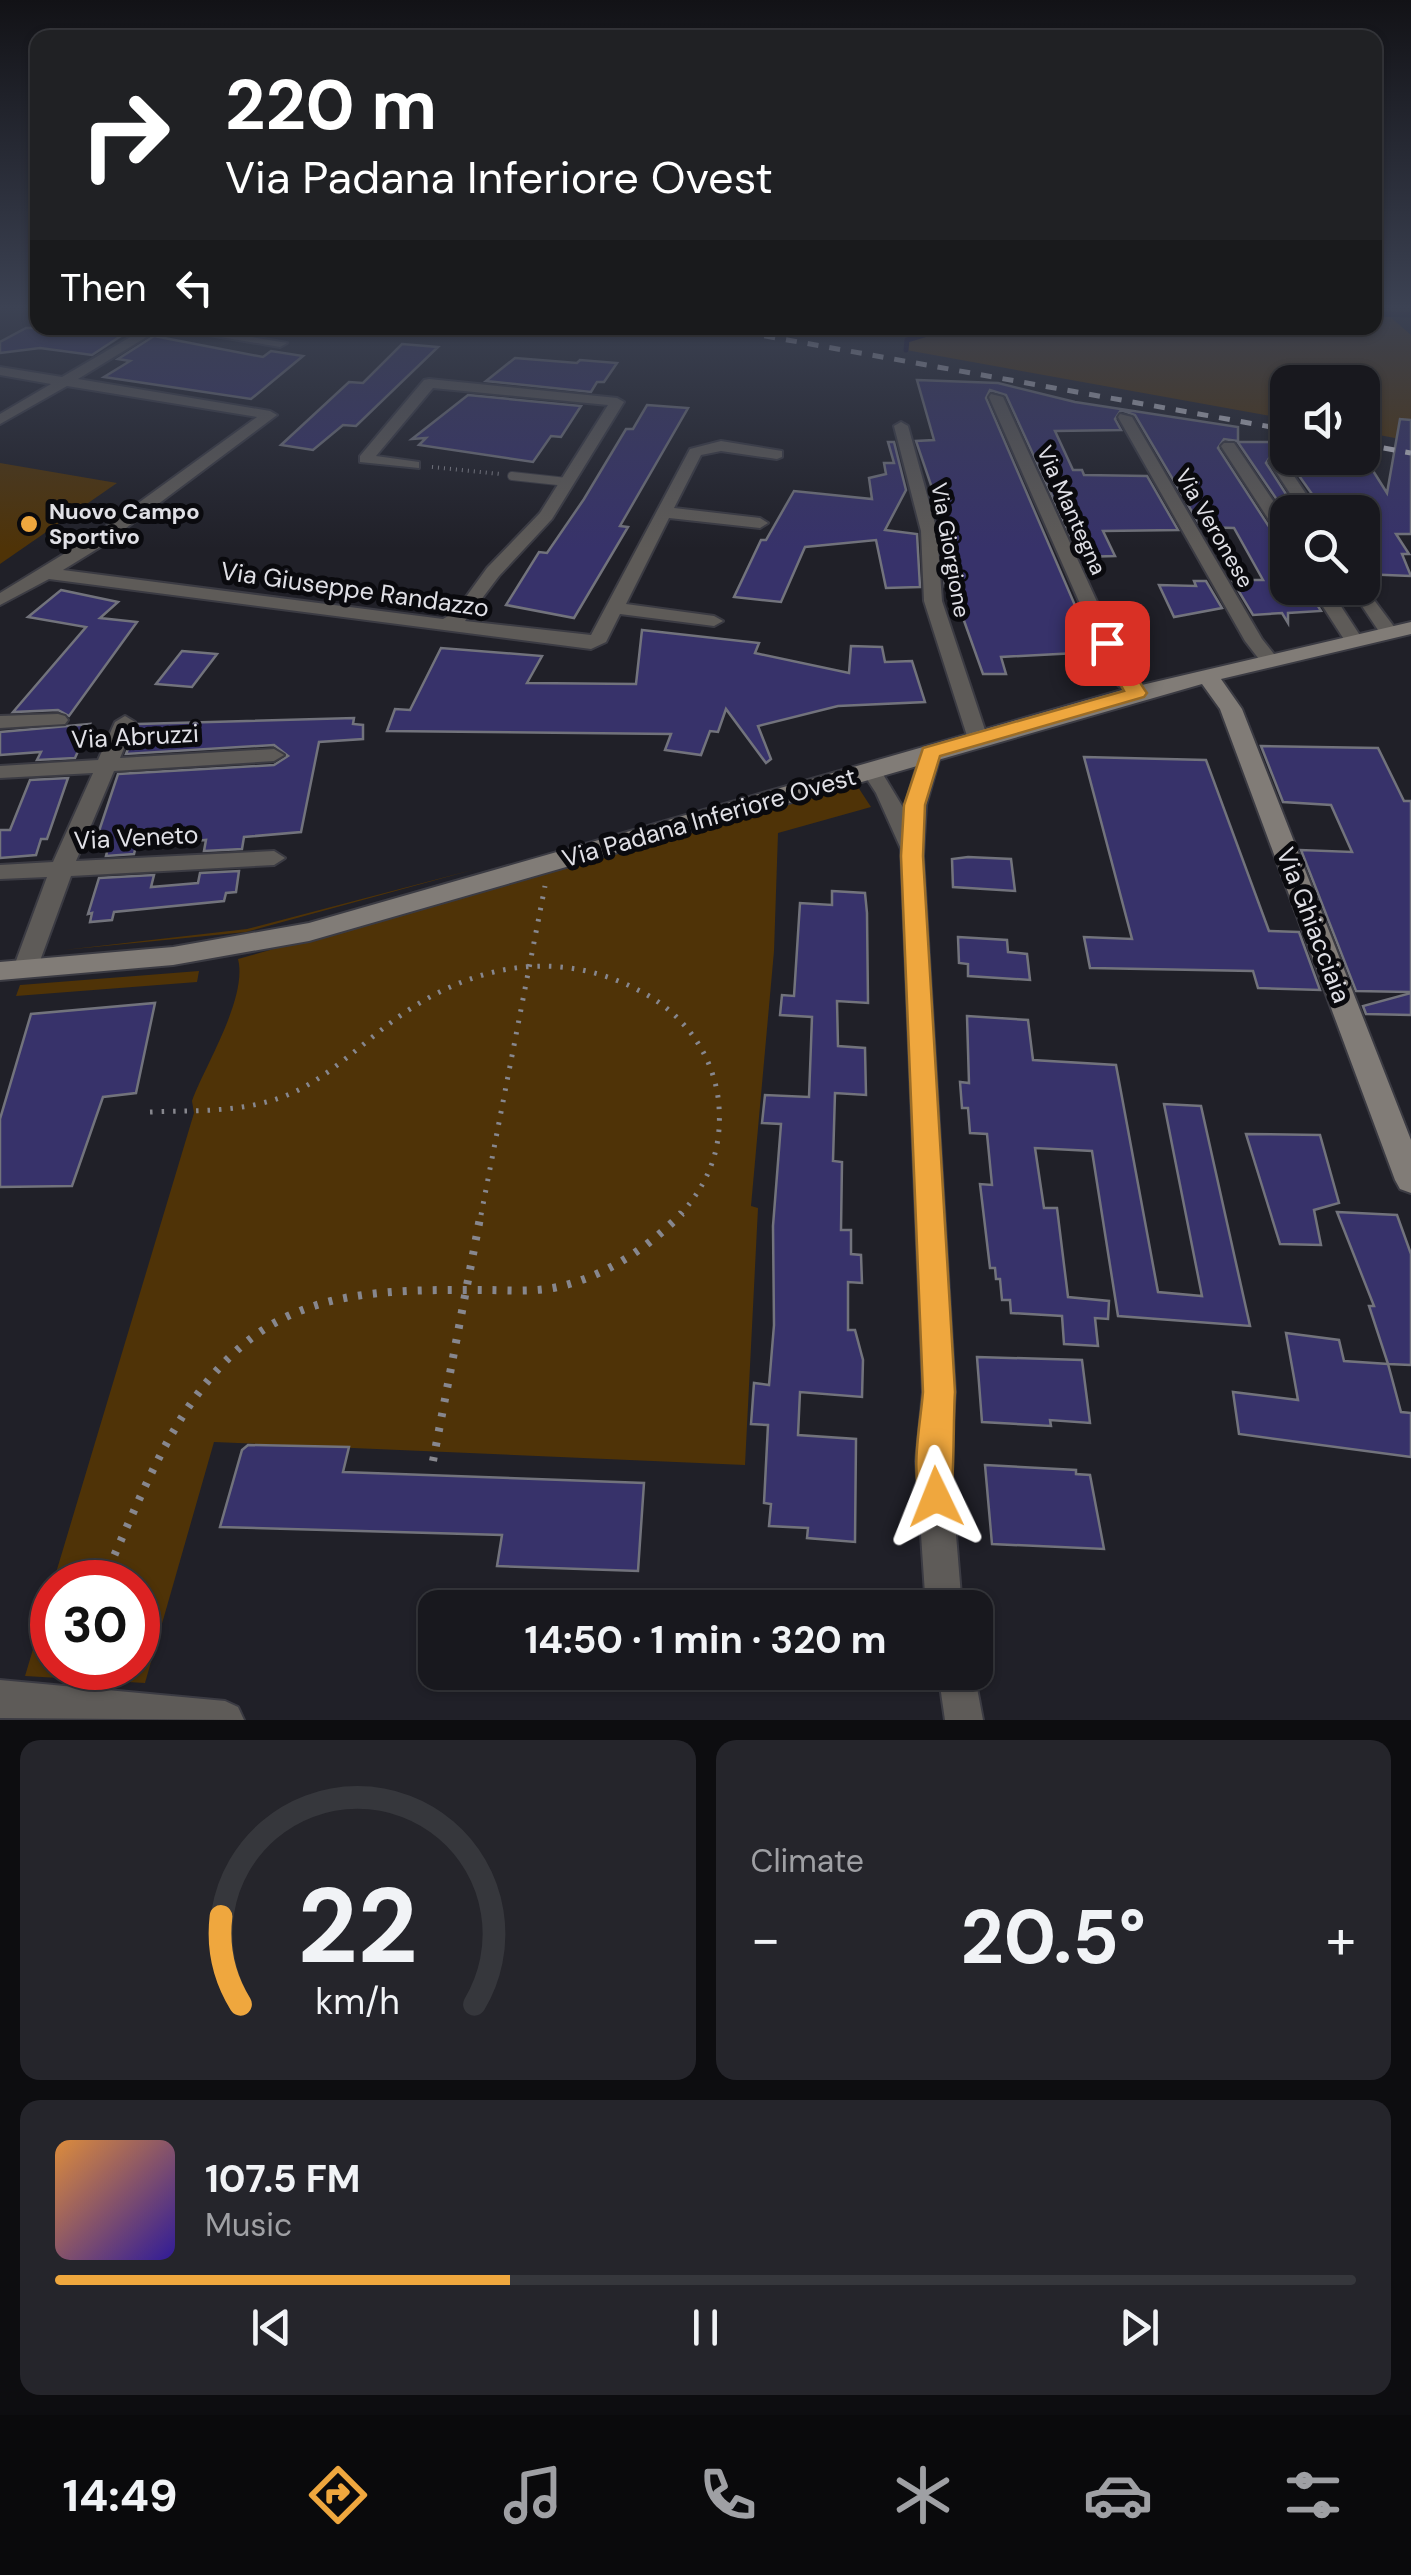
<!DOCTYPE html>
<html lang="en">
<head>
<meta charset="utf-8">
<style>
  body { margin:0; font-family:"DM Sans",sans-serif; background:#25252b; color:#f1f3f6; height:100vh; display:flex; flex-direction:column; font-size:38px; white-space:nowrap }
  * { box-sizing:border-box; margin:0 }
  p { font-size:32px; color:#9fa0a4 }
  .icon { flex:none; width:55px; height:55px; fill:none; stroke:currentColor; stroke-width:2; stroke-linecap:round; stroke-linejoin:round }
  .map { position:relative; height:1720px; overflow:hidden }
  .panel { display:flex; flex-direction:column; gap:20px; padding:20px; background:#0d0d10; flex:1 }
  .panel>* { flex:none }
  .top-card { position:absolute; left:30px; top:30px; width:1352px; height:305px; border-radius:20px; box-shadow:0 2px 8px #0004,0 0 0 2px #36373c; background:#202124; color:#fff; overflow:hidden }
  .fabs { position:absolute; left:1270px; top:365px; display:grid; gap:20px }
  .fabs a { display:grid; place-items:center; width:110px; height:110px; border-radius:20px; background:#18181e; box-shadow:0 2px 8px #0004,0 0 0 2px #36373c; font-size:50px }
  .speed { position:absolute; left:30px; top:1560px; display:flex; gap:20px; font-size:50px; font-weight:700; text-align:center }
  .speed>* { display:grid; place-content:center; width:130px; height:130px; border-radius:50%; background:#18181e; box-shadow:0 2px 8px #0004,0 0 0 2px #36373c; line-height:1 }
  .speed .limit { border:15px solid #d22; background:#fff; color:#111 }
  .pin { position:absolute; display:grid; place-items:center; width:85px; height:85px; color:#fff; margin:-42px; border-radius:20px; box-shadow:0 5px 15px #0006 }
  .me { position:absolute; width:110px; margin:-55px; rotate:358deg; stroke-linejoin:round; filter:drop-shadow(0 0 8px #0008) }
  .turn { display:flex; align-items:center; gap:35px; height:210px; padding:0 30px; font-size:45px }
  .turn .icon { width:130px; height:130px; stroke-width:2.5 }
  .turn b { display:block; font-size:70px; line-height:85px }
  .then { display:flex; align-items:center; height:95px; padding:0 30px; background:#0003; gap:20px; font-size:38px }
  .big { font-size:75px; font-weight:700; line-height:1.1 }
  .panel .tile { flex:1; display:flex; flex-direction:column; justify-content:center; gap:15px; min-width:0; padding:0 35px; border-radius:20px; background:#25252b }
  .panel .dial { align-items:center; gap:0 }
  .dial svg { height:260px; overflow:visible; fill:none; stroke:#36373c; stroke-width:7; stroke-linecap:round; text-anchor:middle }
  .dial text { fill:#f1f3f6; stroke:none }
  .song { display:flex; align-items:center; gap:30px }
  .cover { width:120px; height:120px; border-radius:15px; background:linear-gradient(135deg,hsl(30 70% 55%),hsl(250 70% 35%)) }
  .played { height:10px; border-radius:5px; background:linear-gradient(90deg,#efa73e 35%,#36373c 35%) }
  .keys { display:flex; justify-content:space-around; direction:ltr }
  .heat { display:flex; justify-content:space-between; align-items:center; font-size:55px; direction:ltr }
  .panel .tiles { flex:1; display:grid; gap:20px; grid-template-columns:1fr 1fr }
  .tile:last-child { grid-column:span 2 }
  .trip { position:absolute; left:418px; top:1590px; width:575px; height:100px; border-radius:20px; background:#18181e; box-shadow:0 2px 8px #0004,0 0 0 2px #36373c; font-weight:700; line-height:100px; text-align:center }
  .menu { display:flex; height:160px; justify-content:space-around; align-items:center; background:#0a0a0c; color:#9fa0a4 }
  .menu .icon { width:70px; height:70px }
  .menu .selected { color:#efa73e }
  .menu b { font-size:45px; color:#f1f3f6 }
  .map>svg:first-child { display:block }
  .green { fill:#4f3307; fill-rule:evenodd }
  .lines { fill:none; stroke-linecap:round; stroke-linejoin:round }
  .stream { stroke:#070023; stroke-width:5 }
  .building { fill:#37326a; stroke:#72737c; stroke-width:2.5 }
  .lane-casing { stroke:#3b3b43; stroke-width:10 }
  .street-casing { stroke:#3b3b43; stroke-width:4 }
  .secondary-casing { stroke:#3b3b43; stroke-width:4 }
  .path-far2 { stroke:#87878e; stroke-width:4; stroke-dasharray:1 5; stroke-linecap:butt }
  .path-far1 { stroke:#87878e; stroke-width:5; stroke-dasharray:2.5 9; stroke-linecap:butt }
  .path { stroke:#87878e; stroke-width:8; stroke-dasharray:4 11; stroke-linecap:butt }
  .lane { stroke:#5e5b58; stroke-width:8 }
  .street { fill:#5e5b58; fill-rule:evenodd }
  .secondary { fill:#817c77; fill-rule:evenodd }
  .rail { stroke:#c4c4cb; stroke-width:5; stroke-dasharray:11 11; stroke-linecap:butt }
  .route { fill:#efa73e; stroke:#9b6d28; stroke-width:2.5 }
  .poi-dot { fill:#efa73e; stroke:#0a0a0e; stroke-width:4 }
  .labels { text-anchor:middle; stroke-width:10; stroke-linejoin:round; paint-order:stroke }
  .far-street-label { font-size:22px; fill:#e0e0e6; stroke:#0a0a0e }
  .far-poi-label { font-size:22px; font-weight:bold; fill:#e0e0e6; stroke:#0a0a0e; text-anchor:start }
  .street-label { font-size:25px; fill:#e0e0e6; stroke:#0a0a0e }
</style>
</head>
<body>
<div class="map">
<svg width="1411" height="1720" viewBox="0 0 1411 1720">
  <rect width="100%" height="100%" fill="#202028"/>
  <g class="green">
    <path d="M1375 314H1387L1411 335V441L1363 432 1362 382H1288L1287 419 906 350 907 340 947 328H1375Z"/>
    <path d="M0 463 117 483 0 564Z"/>
    <path d="M856 784 871 807 778 833 774 951 751 1206 758 1208 745 1465 214 1442 145 1683 25 1676 194 1113 192 1101C204 1067 248 998 238 959ZM52 1582H138V1668H52Z"/>
    <path d="M476 869 246 932 64 950 247 929Z"/>
    <path d="M199 971 197 982 16 996 20 985Z"/>
  </g>
  <g class="lines">
    <g class="stream">
      <path d="M1375 314 1411 315"/>
      <path d="M906 350 907 340 947 328"/>
    </g>
  </g>
  <g class="building">
    <path d="M26 328H133L92 355 40 348 0 353V342Z"/>
    <path d="M154 336 263 357 271 351 303 356 251 399 104 377 130 361 118 359Z"/>
    <path d="M402 344 438 347 356 426 343 425 313 450 281 445 349 382 363 383Z"/>
    <path d="M515 358 577 363 580 360 617 363 604 382H597L591 392 486 381Z"/>
    <path d="M917 380 998 383 1075 402 1238 427V442H1288V458H1365L1387 493 1400 419 1411 420V534H1396L1409 554H1402L1411 576 1362 574V511H1324L1285 456 1272 454 1266 463 1295 508H1288V516L1237 441 1224 439 1218 448 1277 539 1288 545V592L1309 591 1321 611 1288 613V623L1282 613 1253 615 1232 580H1263L1234 528 1201 527 1135 415 1121 410 1115 419 1121 430 1055 431 1073 470H1082L1084 475 1147 476 1178 530 1103 531 1115 556 1080 557 1006 395 990 390 986 398 1095 652 1001 657 1006 674H983L952 587H945L941 537 949 538 916 441 934 440Z"/>
    <path d="M468 395 581 406 561 437 551 436 533 462 419 445 426 438 412 439Z"/>
    <path d="M647 405 688 408 620 526 628 527 574 618 506 605 539 552 547 553 584 499 626 429H633Z"/>
    <path d="M888 442H894L906 490 885 530 917 534 920 587 886 588 876 540 805 547 781 602 734 597 761 540H766L794 491 872 499 869 478 886 474 884 463H894Z"/>
    <path d="M1194 581H1206L1222 608 1174 617 1159 585 1196 586Z"/>
    <path d="M61 590 118 602 100 618 137 622 69 716 58 710 13 712 86 627 28 617Z"/>
    <path d="M642 630 759 643 755 653 849 673 851 646 882 647 885 662 912 661 925 702 838 706 758 726 771 759 766 763 726 709 718 732 710 731 701 755 665 750 671 734 387 731 395 709 410 710 441 648 542 656 527 683 636 684Z"/>
    <path d="M182 651 217 654 192 687 156 684Z"/>
    <path d="M354 718 353 724 363 725V739L319 742 301 832 244 837 242 849 204 851 206 840 183 842 186 830 139 834 134 854 106 856 108 848 101 849 105 834H98L118 774 274 765 288 756 274 745 126 754 138 724Z"/>
    <path d="M90 724 75 758 37 760 41 752 0 755V732Z"/>
    <path d="M1261 746 1378 748 1404 801H1411V992L1356 991 1301 850 1352 852 1331 805 1283 802Z"/>
    <path d="M1084 757 1206 760 1269 931 1299 932 1320 990 1258 988 1253 971 1090 968 1084 937 1132 939Z"/>
    <path d="M68 778 47 839H41L36 855 0 858V830H10L30 780Z"/>
    <path d="M968 857 1011 859 1015 891 953 887 952 859Z"/>
    <path d="M239 871 236 892 226 893 224 901 114 912 112 920 90 922 92 913 88 914 99 878 154 875 151 887 198 883 200 873Z"/>
    <path d="M832 891 865 893 867 913 868 1003 837 1001 838 1046 865 1048 866 1095 835 1093 833 1161 842 1162 841 1230H851V1254L861 1255 862 1283 848 1282V1330H855L863 1360 862 1397 800 1392 798 1435 856 1439 855 1542 807 1538 808 1528 769 1526 771 1504 764 1503 768 1425 751 1424 754 1383 769 1385 774 1325 773 1226 781 1124 762 1123 765 1095 809 1097 812 1017 780 1015 782 995 794 996 800 903 832 905Z"/>
    <path d="M958 937 1007 940 1008 952 1027 954 1030 980 968 976V964L959 963Z"/>
    <path d="M1411 993V1015L1366 1014 1363 1006Z"/>
    <path d="M155 1003 136 1093 103 1097 72 1186 0 1187V1119L31 1014Z"/>
    <path d="M967 1016 1028 1020 1033 1060 1116 1065 1158 1292 1202 1296 1164 1104 1201 1106 1250 1326 1118 1316 1092 1151 1035 1148 1044 1208H1057L1068 1297 1109 1301 1108 1319 1095 1318 1098 1346 1064 1344 1062 1316 1011 1313 1010 1300H1002L1000 1279H996L995 1268H990L980 1184 992 1185 987 1134 970 1133 968 1108H962L960 1082 969 1083Z"/>
    <path d="M1246 1134 1320 1135 1339 1203 1314 1210 1321 1245 1280 1244Z"/>
    <path d="M1337 1212 1397 1215 1411 1254V1365L1388 1364 1369 1306H1374Z"/>
    <path d="M1286 1333 1339 1340 1344 1361 1388 1364 1401 1412 1411 1413V1457L1239 1434 1233 1392 1298 1400Z"/>
    <path d="M977 1357 1082 1360 1090 1423 1050 1420 1051 1426 982 1422Z"/>
    <path d="M248 1445 349 1447 343 1472 644 1483 638 1571 497 1566 502 1535 220 1527 242 1450Z"/>
    <path d="M985 1465 1076 1470V1474L1090 1475 1104 1549 992 1544Z"/>
  </g>
  <g class="lines">
    <defs>
      <path id="lane" d="M512 476 567 482"/>
      <g id="street">
        <path d="M146 328H161L78 379 270 411 277 415 102 546 63 570 443 619 455 612 487 568 540 513 608 405 433 388 376 456 419 462V468L360 462V456L424 380 429 379 617 398 624 402 552 519 499 576 465 621 591 635 690 449 721 441 782 451V457L777 459 721 451 701 455 674 508 760 518 768 523 760 528 669 518 626 604 714 616 723 621 714 626 620 614 606 642 591 649 49 579 0 605V593L90 538 257 417 67 386 0 424V414L51 384 0 375V367L62 377Z"/>
        <path d="M168 328H199L287 343 280 347Z"/>
        <path d="M991 394 1003 397 1132 678 1147 693 1144 697H1130L1114 681 989 397Z"/>
        <path d="M1120 414 1132 417 1262 639 1278 659 1276 663H1262L1245 641 1118 417Z"/>
        <path d="M901 422 908 426 937 531 942 601 988 739 985 743H971L968 739 924 601 921 531 894 426Z"/>
        <path d="M1224 443H1234L1288 523V542L1280 537 1221 446Z"/>
        <path d="M1272 458H1282L1318 512H1302L1269 461Z"/>
        <path d="M1362 584 1398 632 1396 636H1382L1350 588H1362Z"/>
        <path d="M1311 588H1329L1363 640 1361 644H1347Z"/>
        <path d="M58 714 65 716 68 720 65 724 0 728V716Z"/>
        <path d="M125 716 135 722 120 758 274 749 284 755 274 761 114 771 76 861 274 851 285 858 274 865 71 876 37 969 34 975H16L13 969 47 877 0 879V865L53 862 93 773 0 778V766L98 760 115 722Z"/>
        <path d="M931 747 941 753 926 805 923 856 955 1392 950 1461 962 1608H926L916 1461 923 1392 901 849 876 793 861 770 871 764 878 766 904 809 921 753Z"/>
        <path d="M938 1672H974L983 1720H945Z"/>
        <path d="M0 1680 225 1701 238 1707 244 1720 0 1718Z"/>
      </g>
      <path id="secondary" d="M1411 622V634L1221 679 1242 709 1411 1140V1193L1400 1189 1395 1180 1220 709 1202 684 309 941 173 965 0 980V962L173 947 309 923 1129 688Z"/>
    </defs>
    <use href="#lane" class="lane-casing"/>
    <use href="#street" class="street-casing"/>
    <use href="#secondary" class="secondary-casing"/>
    <path class="path-far2" d="M432 467 500 474"/>
    <g class="path-far1">
      <path d="M150 1112C197 1110 240 1113 285 1096 323 1081 354 1051 385 1027 460 968 551 944 640 991 681 1012 711 1050 718 1097 724 1143 711 1181 680 1215"/>
      <path d="M481 1215 545 886"/>
    </g>
    <g class="path">
      <path d="M433 1461 481 1213"/>
      <path d="M102 1582C139 1504 169 1413 234 1353 303 1287 395 1290 484 1290 506 1290 531 1292 553 1288 603 1278 647 1249 682 1213"/>
    </g>
    <use href="#lane" class="lane"/>
    <use href="#street" class="street"/>
    <use href="#secondary" class="secondary"/>
    <g class="rail">
      <path d="M721 328 1288 430"/>
      <path d="M1362 444 1411 453"/>
    </g>
  </g>
  <linearGradient id="sky" x2="0" y2="1"><stop stop-color="#121216"/><stop offset="0.56" stop-color="#3c4253"/><stop offset="1" stop-color="#3c4253" stop-opacity="0"/></linearGradient>
  <rect width="1411" height="549" fill="url(#sky)"/>
  <path class="route" d="M1107 637C1120 643 1136 679 1147 693L1144 697 940 756 925 805 923 856 955 1392C953 1417 955 1492 948 1509L936 1513 924 1509C909 1474 920 1429 923 1392L901 856 904 805 923 748 1124 691 1098 643Z"/>
  <circle class="poi-dot" cx="29" cy="524" r="10"/>
  <g class="labels">
    <g class="far-street-label">
      <text transform="translate(1072 510) rotate(66)" y="8">Via Mantegna</text>
      <text transform="translate(1215 528) rotate(60)" y="8">Via Veronese</text>
      <text transform="translate(951 550) rotate(80)" y="8">Via Giorgione</text>
    </g>
    <g class="far-poi-label">
      <text x="49" y="519">Nuovo Campo<tspan x="49" dy="25">Sportivo</tspan></text>
    </g>
    <g class="street-label">
      <text transform="translate(355 589) rotate(8)" y="9">Via Giuseppe Randazzo</text>
      <text transform="translate(135 736) rotate(-3)" y="9">Via Abruzzi</text>
      <text transform="translate(709 817) rotate(-16)" y="9">Via Padana Inferiore Ovest</text>
      <text transform="translate(136 837) rotate(-3)" y="9">Via Veneto</text>
      <text transform="translate(1314 925) rotate(69)" y="9">Via Ghiacciaia</text>
    </g>
  </g>
</svg>
<div class="fabs">
<a><svg class="icon" aria-label="sound" viewBox="0 0 24 24"><path d="M4 9h4l5-4v14l-5-4H4zM17 9q2 3 0 6"/></svg></a>
<a><svg class="icon" aria-label="search" viewBox="0 0 24 24"><circle cx="10" cy="10" r="6"/><path d="M15 15l6 6"/></svg></a>
</div>
<div class="speed"><div class="limit">30</div></div>
<div class="pin" style="left:1107px;top:643px;background:#d93025"><svg class="icon" aria-label="arrive" viewBox="0 0 24 24"><path d="M6 21V4h12l-3 4 3 4H6"/></svg></div>
<svg class="me" style="left:936px;top:1497px" viewBox="-20 -20 40 40"><path d="M0-17L14 15 0 8-14 15z" fill="#efa73e" stroke="#fff" stroke-width="4"/></svg>
<div class="trip">14:50 · 1 min · 320 m</div>
<div class="top-card">
<div class="turn"><svg class="icon" aria-label="right" viewBox="0 0 24 24"><path d="M7 20v-9h11M14 6l5 5-5 5"/></svg><div><b>220 m</b>Via Padana Inferiore Ovest</div></div>
<div class="then">Then<svg class="icon" aria-label="left" viewBox="0 0 24 24"><path d="M17 20v-9H6M10 6l-5 5 5 5"/></svg></div>
</div>
</div>
<section class="panel">
<div class="tiles">
<div class="tile dial"><svg viewBox="0 0 100 80">
<path d="M14 69A42 42 0 1 1 86 69"/>
<path d="M14 69A42 42 0 0 1 8 42" stroke="#efa73e"/>
<text x="50" y="56" font-size="32" font-weight="700">22</text>
<text x="50" y="72" font-size="11">km/h</text>
</svg></div>
<div class="tile"><p>Climate</p>
<div class="heat"><a>−</a><b class="big">20.5°</b><a>+</a></div>
</div>
<div class="tile">
<div class="song"><i class="cover"></i><div><b>107.5 FM</b><p>Music</p></div></div>
<div class="played"></div>
<div class="keys"><svg class="icon" aria-label="previous" viewBox="0 0 24 24"><path d="M18 5L8 12l10 7zM5 5v14"/></svg><svg class="icon" aria-label="pause" viewBox="0 0 24 24"><path d="M8 5v14M16 5v14"/></svg><svg class="icon" aria-label="next" viewBox="0 0 24 24"><path d="M6 5l10 7-10 7zM19 5v14"/></svg></div>
</div>
</div>
</section>
<nav class="menu">
<b>14:49</b>
<svg class="icon selected" aria-label="directions" viewBox="0 0 24 24"><path d="M12 3l9 9-9 9-9-9zM9 14v-3h6M13 9l2 2-2 2"/></svg>
<svg class="icon" aria-label="music" viewBox="0 0 24 24"><path d="M9 18V5l10-2v13"/><circle cx="6" cy="18" r="3"/><circle cx="16" cy="16" r="3"/></svg>
<svg class="icon" aria-label="phone" viewBox="0 0 24 24"><path d="M5 4h4l2 5-3 2q2 4 5 5l2-3 5 2v4C11 20 4 13 5 4z"/></svg>
<svg class="icon" aria-label="climate" viewBox="0 0 24 24"><path d="M12 3v18M4 7l16 10M4 17L20 7"/></svg>
<svg class="icon" aria-label="car" viewBox="0 0 24 24"><path d="M5 17H2v-5l4-1 3-4h7l3 4 3 1v5h-3M9 17h6M6 11h13"/><circle cx="7" cy="17" r="2"/><circle cx="17" cy="17" r="2"/></svg>
<svg class="icon" aria-label="filters" viewBox="0 0 24 24"><path d="M4 7h16M4 17h16"/><circle cx="9" cy="7" r="2"/><circle cx="15" cy="17" r="2"/></svg>
</nav>
</body>
</html>
